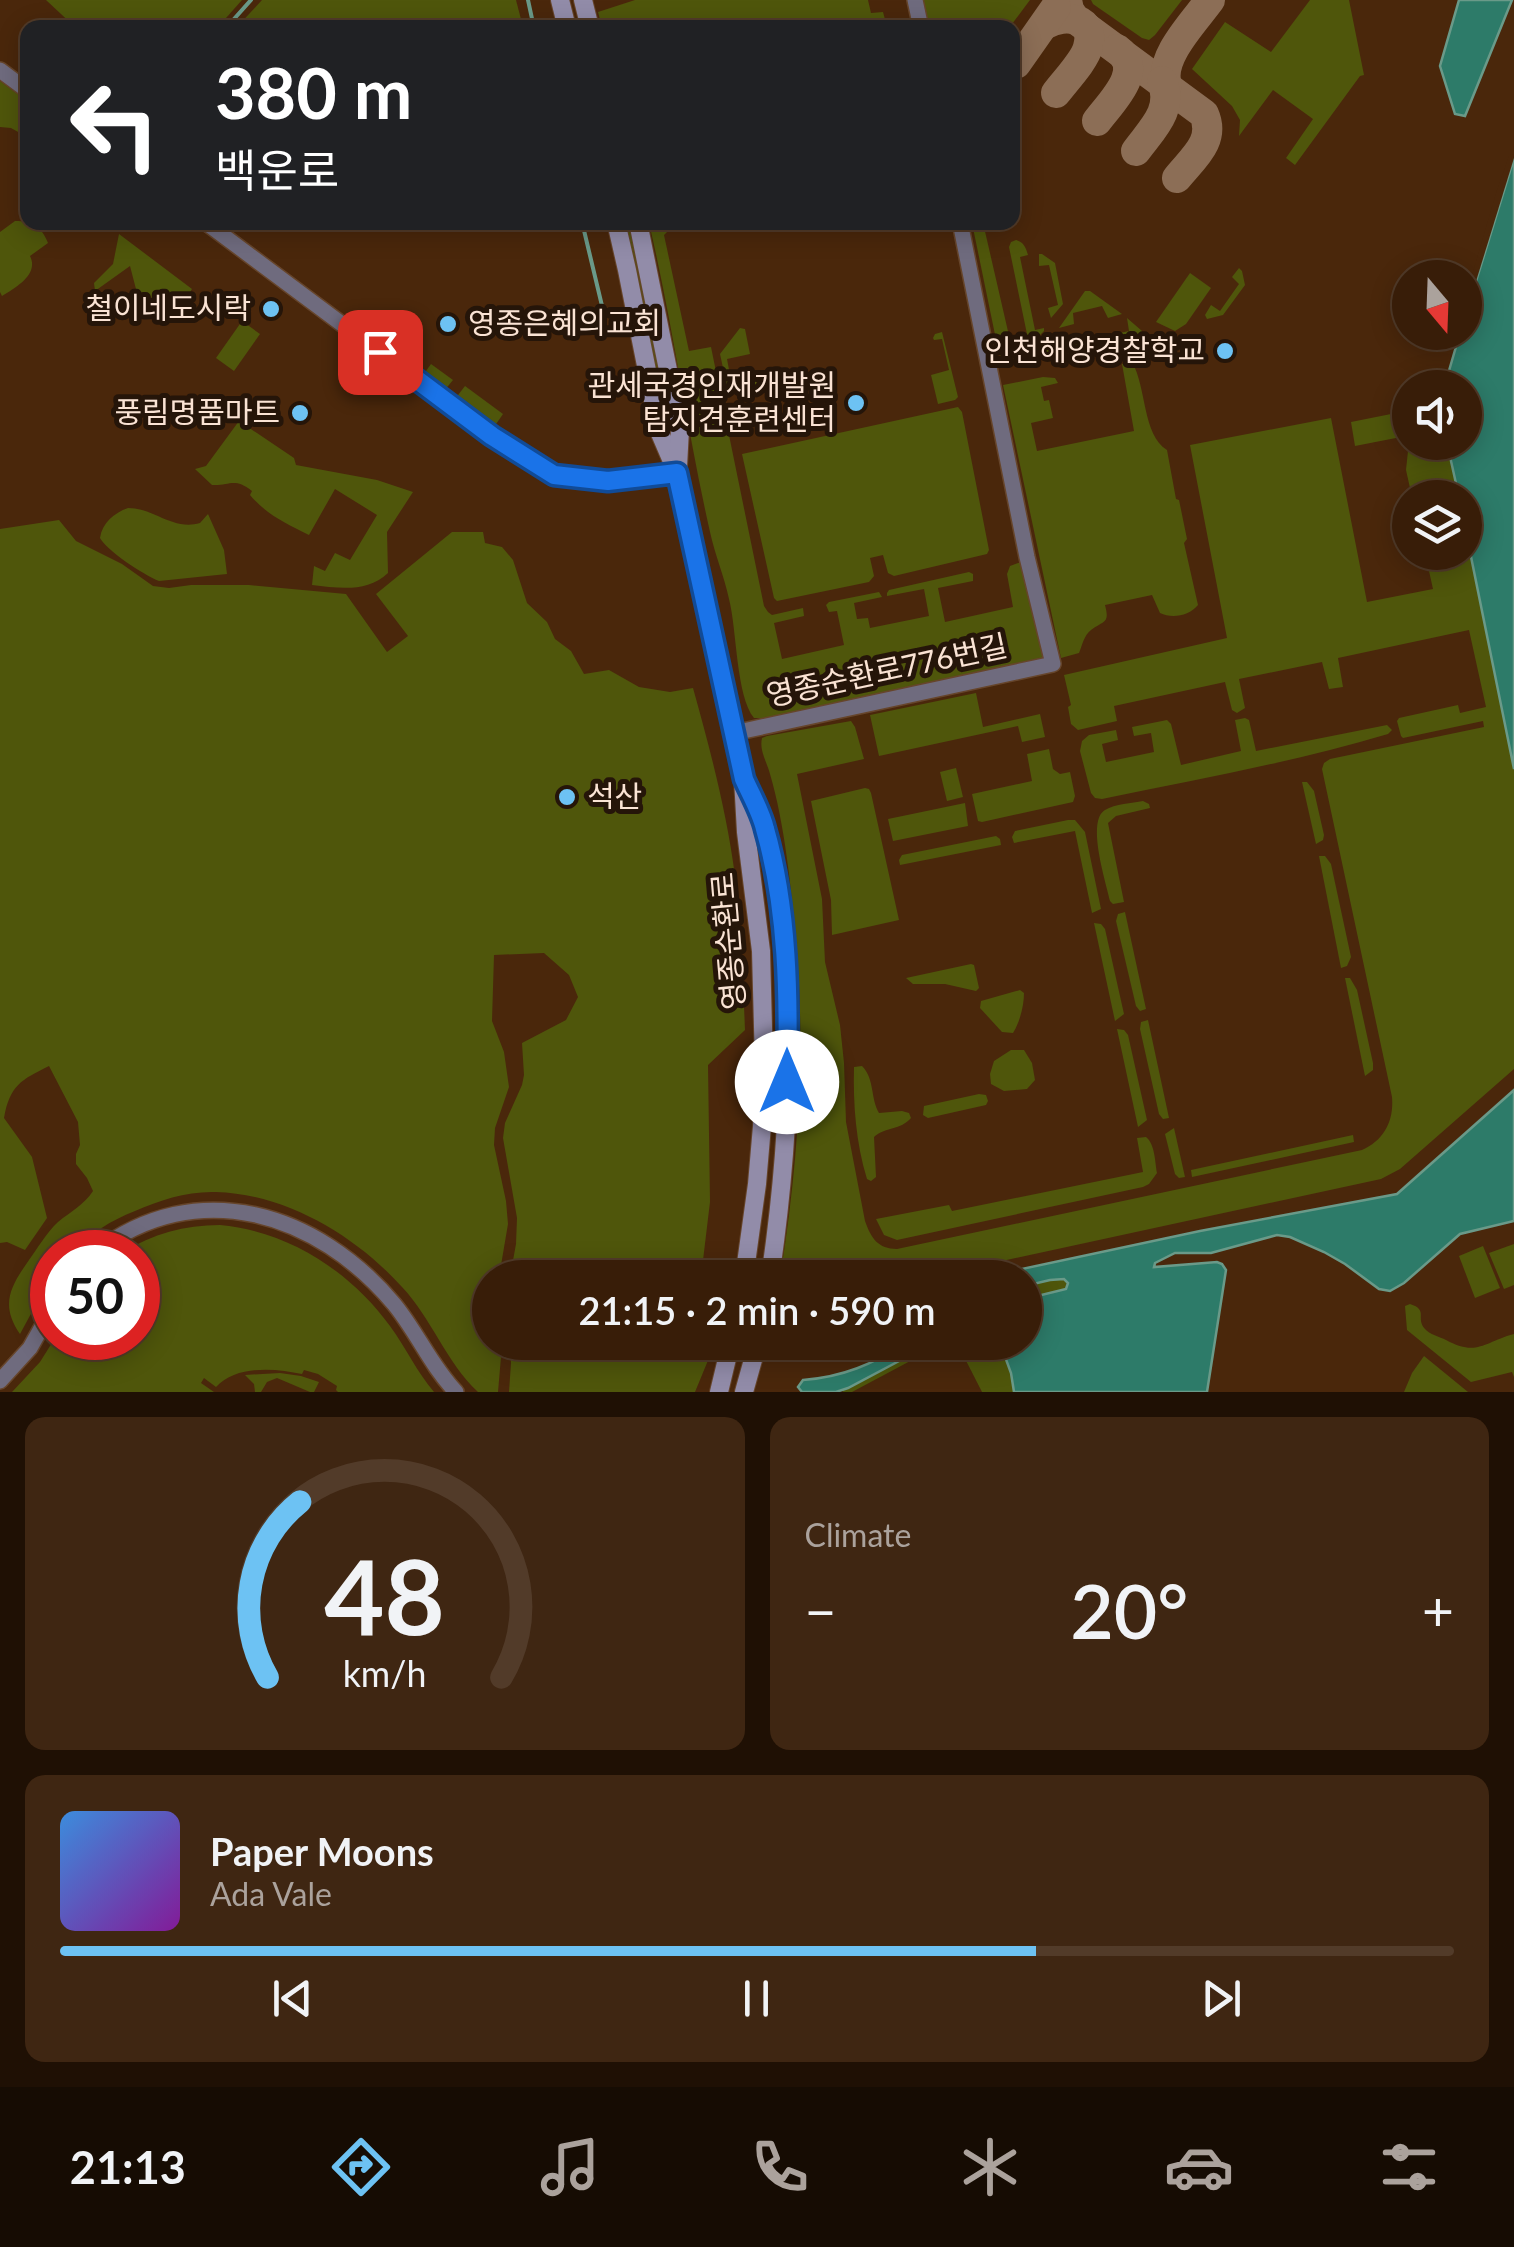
<!DOCTYPE html>
<html lang="en">
<head>
<meta charset="utf-8">
<style>
  body { margin:0; font-family:Lato,"Noto Sans KR",sans-serif; background:#3f2612; color:#f1f3f6; height:100vh; display:flex; flex-direction:column; font-size:38px; white-space:nowrap }
  * { box-sizing:border-box; margin:0 }
  p { font-size:32px; color:#aba29c }
  .icon { flex:none; width:55px; height:55px; fill:none; stroke:currentColor; stroke-width:2; stroke-linecap:round; stroke-linejoin:round }
  .map { position:relative; height:1392px; overflow:hidden }
  .panel { display:flex; flex-direction:column; gap:25px; padding:25px; background:#1f1004; flex:1 }
  .panel>* { flex:none }
  .top-card { position:absolute; left:20px; top:20px; width:1000px; height:210px; border-radius:20px; box-shadow:0 5px 25px #0003,0 0 0 2px #523b29; background:#202124; color:#fff; overflow:hidden }
  .needle { width:65px; rotate:161deg }
  .controls { position:absolute; left:1392px; top:260px; display:grid; gap:20px }
  .controls a { display:grid; place-items:center; width:90px; height:90px; border-radius:50%; background:#381d08; box-shadow:0 5px 25px #0003,0 0 0 2px #523b29; font-size:50px }
  .speed { position:absolute; left:30px; top:1230px; display:flex; gap:20px; font-size:50px; font-weight:700; text-align:center }
  .speed>* { display:grid; place-content:center; width:130px; height:130px; border-radius:50%; background:#381d08; box-shadow:0 5px 25px #0003,0 0 0 2px #523b29; line-height:1 }
  .speed .limit { border:15px solid #d22; background:#fff; color:#111 }
  .pin { position:absolute; display:grid; place-items:center; width:85px; height:85px; color:#fff; margin:-42px; border-radius:20px; box-shadow:0 5px 15px #0006 }
  .me { position:absolute; width:110px; margin:-55px; rotate:0deg; stroke-linejoin:round; filter:drop-shadow(0 0 8px #0008) }
  .turn { display:flex; align-items:center; gap:35px; height:210px; padding:0 30px; font-size:45px }
  .turn .icon { width:130px; height:130px; stroke-width:2.5 }
  .turn b { display:block; font-size:70px; line-height:85px }
  .big { font-size:75px; font-weight:600; line-height:1.1 }
  .panel .tile { flex:1; display:flex; flex-direction:column; justify-content:center; gap:15px; min-width:0; padding:0 35px; border-radius:20px; background:#3f2612 }
  .panel .dial { align-items:center; gap:0 }
  .dial svg { height:260px; overflow:visible; fill:none; stroke:#523b29; stroke-width:7; stroke-linecap:round; text-anchor:middle }
  .dial text { fill:#f1f3f6; stroke:none }
  .song { display:flex; align-items:center; gap:30px }
  .cover { width:120px; height:120px; border-radius:15px; background:linear-gradient(135deg,hsl(210 70% 55%),hsl(290 70% 35%)) }
  .played { height:10px; border-radius:5px; background:linear-gradient(90deg,#6dc2f3 70%,#523b29 70%) }
  .keys { display:flex; justify-content:space-around; direction:ltr }
  .heat { display:flex; justify-content:space-between; align-items:center; font-size:55px; direction:ltr }
  .panel .tiles { flex:1; display:grid; gap:25px; grid-template-columns:1fr 1fr }
  .tile:last-child { grid-column:span 2 }
  .trip { position:absolute; left:472px; top:1260px; width:570px; height:100px; border-radius:50px; background:#381d08; box-shadow:0 5px 25px #0003,0 0 0 2px #523b29; font-weight:600; line-height:100px; text-align:center }
  .dock { display:flex; height:160px; justify-content:space-around; align-items:center; background:#160c03; color:#aba29c }
  .dock .icon { width:70px; height:70px }
  .dock .current { color:#6dc2f3 }
  .dock b { font-size:45px; color:#f1f3f6 }
  .map>svg:first-child { display:block }
  .green { fill:#4f560b }
  .water { fill:#2d7b69; stroke:#6a9a89; stroke-width:2.5 }
  .pier { fill:#4a270b }
  .lines { fill:none; stroke-linecap:round; stroke-linejoin:round }
  .stream { stroke:#6a9a89; stroke-width:4 }
  .taxiway { stroke:#8c6e56; stroke-width:30 }
  .tertiary-casing { stroke:#66452b; stroke-width:18 }
  .secondary-casing { stroke:#66452b; stroke-width:20 }
  .tertiary { stroke:#6f6b7e; stroke-width:15 }
  .secondary { stroke:#928ca9; stroke-width:18 }
  .route-casing { stroke:#114b97; stroke-width:25 }
  .route { stroke:#1a73e8; stroke-width:18 }
  .poi-dot { fill:#6dc2f3; stroke:#251509; stroke-width:4 }
  .labels { text-anchor:middle; stroke-width:10; stroke-linejoin:round; paint-order:stroke }
  .poi-label { font-size:30px; fill:#fae3d4; stroke:#251509; text-anchor:end }
  .street-label { font-size:30px; fill:#fae3d4; stroke:#251509 }
</style>
</head>
<body>
<div class="map">
<svg width="1514" height="1392" viewBox="0 0 1514 1392">
  <rect width="100%" height="100%" fill="#4a270b"/>
  <g class="green">
    <path d="M46 0H242L218 27 76 28Z"/>
    <path d="M262 0H516L523 27H237Z"/>
    <path d="M635 0H868L871 13 883 12 887 27H602L598 12Z"/>
    <path d="M921 0H1030L1009 28 927 27Z"/>
    <path d="M1091 0H1182L1155 35 1149 40 1142 38 1093 4Z"/>
    <path d="M1310 0H1349L1364 75 1360 76 1295 165 1286 158 1313 119 1273 90 1239 136 1240 120 1232 106 1192 69 1225 22 1271 52Z"/>
    <path d="M0 81 27 101V137L11 128 0 127Z"/>
    <path d="M15 221C32 221 42 227 48 243L30 256C39 274 17 287 2 296L0 292V232Z"/>
    <path d="M621 223H633L673 428 668 431 666 430Z"/>
    <path d="M649 223H676L664 235 689 351 711 347 764 606 768 612 772 615 803 608 804 616 774 623 782 659 844 645 837 611 829 612 826 605 829 602 879 592 882 597 854 603 857 619 868 618 870 628 929 616 924 589 887 596V593L889 590 969 572 973 574V581L938 588 945 622 1013 607 1007 574 1010 566 1021 562 1023 563 1043 658 769 718H754C736 696 737 630 729 599 724 576 715 555 710 532 687 430 673 325 649 223Z"/>
    <path d="M972 223H992L993 224 984 227 1010 340 1019 339 1021 345 1018 356 1010 360 1003 359 999 354Z"/>
    <path d="M119 234 192 289 170 322 148 293H137L130 266 95 291 94 283 113 264Z"/>
    <path d="M1016 240C1024 242 1026 248 1028 255L1020 257 1035 330 1044 328V331L1033 342 1028 339 1009 247 1011 242Z"/>
    <path d="M1039 254H1042L1055 263 1063 304 1051 318 1048 308 1058 305 1049 265 1039 266Z"/>
    <path d="M1239 268 1242 271 1245 285 1223 315 1207 319 1205 315 1211 305 1220 311 1239 284 1232 277Z"/>
    <path d="M1190 273 1211 288 1186 324 1175 331 1156 322Z"/>
    <path d="M1085 291H1090L1122 314 1108 318 1102 306 1073 313 1074 324 1059 328Z"/>
    <path d="M1127 318 1142 331 1139 338 1055 357 1046 352V345L1055 339H1058L1060 346 1129 331Z"/>
    <path d="M242 321 260 334 234 371 216 358Z"/>
    <path d="M740 328 745 329 750 354 727 359 730 375 754 371 757 385 728 391 720 354Z"/>
    <path d="M942 332 958 397 955 400 938 404 931 375 949 370 942 339 934 340 933 338 935 334Z"/>
    <path d="M1132 362C1147 388 1142 434 1167 450L1176 499 1179 500 1187 539 1184 543 1198 605C1189 616 1172 619 1160 613L1152 595 1105 605C1110 624 1104 620 1091 630 1084 635 1082 646 1079 653L1061 658 1003 385 1043 377 1055 378 1058 383 1041 387 1044 401 1049 400 1053 418 1031 423 1037 451 1134 431 1122 364Z"/>
    <path d="M431 364 453 380 444 391 423 375Z"/>
    <path d="M465 386 503 414 494 427 455 399Z"/>
    <path d="M958 407 962 412 989 550 987 554 894 576 888 573 883 555 870 558 874 576 869 582 777 601 774 598 742 454Z"/>
    <path d="M1396 413 1401 437 1355 446 1351 422Z"/>
    <path d="M1331 418 1367 602 1433 589 1425 553 1465 552V527L1514 769V1069L1400 1169 1381 1179 928 1277H780C798 1168 806 1052 796 941 791 888 785 825 770 774 767 762 759 751 762 738L767 736 851 721 855 727 864 759 797 774 822 899 825 962 840 1025 844 1063 846 1122 865 1221C871 1238 878 1249 897 1249L1362 1150C1384 1140 1394 1121 1392 1097L1322 769 1324 763 1330 759 1484 727 1483 721 1403 738 1401 736 1397 721 1399 718 1458 705 1460 713 1486 707 1469 630 1338 658 1343 687 1329 689 1322 662 1239 679 1245 708 1237 713 1232 710 1225 682 1114 706 1117 721 1078 730 1071 724 1068 707 1071 705 1064 675 1227 638 1190 445Z"/>
    <path d="M239 421 294 458 296 465 377 480 413 492 387 532 388 573C367 593 339 588 312 585L314 566 325 571 335 553 350 560 377 515 335 489 309 535C285 523 267 515 250 495L252 491C234 477 230 486 212 485L195 469 206 466Z"/>
    <path d="M1410 432V442L1447 443 1459 497H1412L1406 470Z"/>
    <path d="M128 508C154 508 173 531 200 523L208 514 224 550 227 574 159 581C144 575 107 551 100 538 102 523 114 513 128 508Z"/>
    <path d="M59 520 76 541 122 564 153 586 169 588 191 585H249L346 594 387 652 408 636 376 594 452 532H483L485 543 502 547 513 560 527 603 547 622 555 639 571 651 584 674 609 670 639 687 670 692 693 688C710 749 727 813 735 876 741 927 743 979 745 1030L708 1065 710 1202 701 1277H510L516 1244 517 1218 503 1138 505 1123 522 1085 524 1075 522 1043 566 1020 578 997 569 975 544 953 494 955 492 1021 504 1052 509 1087 495 1128 494 1145 506 1201 508 1224 499 1277 490 1278V1342L499 1343 501 1357 498 1392H478C446 1362 432 1319 402 1287 356 1236 286 1194 216 1192 188 1191 160 1200 135 1211 110 1221 91 1233 72 1252H52V1275L20 1334C0 1305 10 1287 29 1260 38 1248 46 1233 58 1222 70 1212 84 1205 93 1191L87 1178 76 1164V1154L80 1145 78 1122 49 1066C21 1080 10 1085 4 1118L32 1157 47 1218 25 1250 7 1242 0 1243V529Z"/>
    <path d="M976 693 983 727 1040 714 1045 737 1022 742 1018 726 879 756 870 715Z"/>
    <path d="M1245 718 1249 720 1256 751 1387 725 1392 730 1388 734C1295 762 1198 779 1102 799L1095 798 1091 793 1080 751 1082 741 1089 735 1116 730 1118 740 1102 744 1106 762 1154 752 1151 733 1134 736 1132 727 1167 720 1171 724 1181 765 1241 751 1235 720Z"/>
    <path d="M1049 749 1053 769 1060 774 1070 772 1075 796 1073 802 982 822 978 821 972 794 1032 781 1027 754Z"/>
    <path d="M956 768 963 797 947 801 940 772Z"/>
    <path d="M1307 782 1314 791 1324 835 1323 840 1316 844 1302 782Z"/>
    <path d="M865 788 869 789 871 793 899 920 832 935 831 900 811 801Z"/>
    <path d="M1143 801 1149 804 1150 808 1116 816 1108 823 1124 902 1113 904 1110 901C1106 882 1086 821 1105 810 1115 804 1132 803 1143 801Z"/>
    <path d="M965 803 968 826 893 841 888 819Z"/>
    <path d="M1068 820H1075L1085 832 1101 909 1092 913 1075 831 1014 843 1012 837 1015 831Z"/>
    <path d="M996 836 1000 839 1001 845 900 865 899 860 902 855Z"/>
    <path d="M1319 856H1325L1331 864 1351 957 1347 966 1341 968Z"/>
    <path d="M1125 912 1146 1009 1140 1011 1136 1006 1116 921 1118 914Z"/>
    <path d="M1094 923 1101 924 1105 929 1124 1014 1115 1021Z"/>
    <path d="M971 964 974 965 979 988 976 991 945 984H913L906 978Z"/>
    <path d="M1345 978H1350L1357 990 1373 1063V1070L1365 1076Z"/>
    <path d="M1020 990 1024 993C1024 1005 1020 1022 1013 1033L1002 1032 980 1008 981 1001Z"/>
    <path d="M1148 1020 1169 1118 1163 1119 1159 1114 1140 1029 1141 1022Z"/>
    <path d="M1117 1029 1124 1030 1128 1035 1147 1120 1138 1127Z"/>
    <path d="M1011 1050H1024L1032 1063 1035 1080 1027 1089 1004 1091 991 1084 990 1074 994 1061Z"/>
    <path d="M862 1066C875 1079 870 1098 879 1113L902 1111 909 1113 911 1118C901 1130 885 1127 874 1137L876 1177 871 1181 867 1179C856 1143 853 1105 854 1067Z"/>
    <path d="M979 1094 986 1095 988 1101 986 1105 928 1118 923 1115 924 1106Z"/>
    <path d="M1174 1128 1185 1177 1179 1178 1175 1174 1165 1134Z"/>
    <path d="M1353 1135 1354 1142 1192 1177 1191 1170Z"/>
    <path d="M1146 1137C1155 1144 1155 1162 1157 1173L1149 1184 1143 1187 897 1240 884 1235 876 1219 949 1205 952 1211 1143 1172 1137 1138Z"/>
    <path d="M220 1225C288 1231 350 1271 390 1326 406 1348 417 1372 434 1392H338L336 1390 337 1386 318 1374 304 1370 302 1374C275 1368 236 1365 216 1387L204 1378 201 1383 214 1392H12L40 1362 55 1338H138V1252H123C153 1234 184 1225 220 1225Z"/>
    <path d="M1514 1244V1285L1504 1289 1489 1253Z"/>
    <path d="M1483 1246 1500 1288 1475 1298 1459 1256Z"/>
    <path d="M1064 1279 1068 1283 1067 1289 1025 1299V1286L1050 1280Z"/>
    <path d="M1410 1304C1429 1310 1415 1318 1425 1329 1429 1334 1440 1337 1446 1340 1477 1357 1484 1342 1514 1334V1377L1512 1372 1471 1382 1407 1330 1405 1306Z"/>
    <path d="M510 1343H694L693 1356 709 1358 695 1392H509L511 1363Z"/>
    <path d="M933 1343H944L852 1392H843V1390Z"/>
    <path d="M957 1343H1000L1011 1373 1014 1392H982Z"/>
    <path d="M1424 1356 1468 1392H1404L1412 1373Z"/>
    <path d="M280 1373 301 1376 319 1382 314 1392H310L277 1378 267 1382 261 1392H255L254 1384 245 1375Z"/>
  </g>
  <g class="water">
    <path d="M1459 0H1512L1465 116 1455 114 1440 66Z"/>
    <path d="M1514 158V769L1465 527V498L1459 497 1447 443 1465 442V388H1444L1460 333 1465 332V317Z"/>
    <path d="M1514 1090V1221L1460 1234 1404 1283 1390 1291 1379 1289 1345 1264 1324 1252 1290 1237 1277 1235 1211 1253H1175L1155 1263 1154 1267 1217 1262 1222 1264 1226 1270 1207 1392H1014L1011 1373 1000 1343 1025 1342V1299L1066 1289 1068 1283 1064 1279 1050 1280 1025 1286V1278L991 1277 994 1275 1200 1231 1397 1194Z"/>
    <path d="M906 1343H933L848 1388 836 1392H802L798 1387 803 1380C843 1377 873 1364 906 1343Z"/>
  </g>
  <path class="pier" d="M1514 153V158L1465 317V299L1497 190 1509 156Z"/>
  <g class="lines">
    <g class="stream">
      <path d="M528 0 534 28"/>
      <path d="M226 28 251 0"/>
      <path d="M582 222 603 310"/>
    </g>
    <g class="taxiway">
      <path d="M1067 0 1069 10 1075 19 1204 114C1216 141 1193 158 1177 178"/>
      <path d="M1046 24C1066 13 1096 18 1088 47 1085 60 1065 81 1056 93"/>
      <path d="M1016 64 1056 7"/>
      <path d="M1167 85C1158 58 1194 22 1210 0"/>
      <path d="M1097 121C1111 102 1146 70 1117 49"/>
      <path d="M1136 151C1152 129 1174 110 1162 81"/>
    </g>
    <defs>
      <g id="tertiary">
        <path d="M915 0 921 28"/>
        <path d="M0 70 28 91"/>
        <path d="M205 222 492 436 546 472 560 476 608 481 677 473"/>
        <path d="M734 733 1053 664 1027 557 960 222"/>
        <path d="M96 1252C197 1174 318 1213 394 1304 417 1332 431 1366 456 1392"/>
        <path d="M0 1381 30 1348 52 1309"/>
      </g>
      <g id="secondary">
        <path d="M560 0 567 28"/>
        <path d="M583 0 590 28"/>
        <path d="M616 222 627 270 659 431 677 473 743 779 746 832 761 951 764 1065 762 1126 757 1184 744 1278"/>
        <path d="M638 222 680 429 678 467"/>
        <path d="M748 789C753 800 760 811 764 823 773 849 775 879 779 906 796 1028 788 1155 770 1278"/>
        <path d="M719 1392 731 1342"/>
        <path d="M744 1392 758 1342"/>
      </g>
    </defs>
    <use href="#tertiary" class="tertiary-casing"/>
    <use href="#secondary" class="secondary-casing"/>
    <use href="#tertiary" class="tertiary"/>
    <use href="#secondary" class="secondary"/>
  </g>
  <g class="lines">
    <defs>
      <path id="route" d="M380 352 492 436 554 475 608 481 677 473 744 779C751 795 761 812 765 829 788 909 789 998 787 1082"/>
    </defs>
    <use href="#route" class="route-casing"/>
    <use href="#route" class="route"/>
  </g>
  <g class="poi-dot">
    <circle cx="271" cy="309" r="10"/>
    <circle cx="448" cy="324" r="10"/>
    <circle cx="1225" cy="351" r="10"/>
    <circle cx="856" cy="403" r="10"/>
    <circle cx="300" cy="413" r="10"/>
    <circle cx="567" cy="797" r="10"/>
  </g>
  <g class="labels">
    <g class="poi-label">
      <text x="251" y="319">철이네도시락</text>
      <text x="468" y="334" text-anchor="start">영종은혜의교회</text>
      <text x="1205" y="361">인천해양경찰학교</text>
      <text x="836" y="396">관세국경인재개발원<tspan x="836" dy="34">탐지견훈련센터</tspan></text>
      <text x="280" y="423">풍림명품마트</text>
      <text x="587" y="807" text-anchor="start">석산</text>
    </g>
    <g class="street-label">
      <text transform="translate(887 671) rotate(-12)" y="10">영종순환로776번길</text>
      <text transform="translate(729 941) rotate(-95)" y="10">영종순환로</text>
    </g>
  </g>
</svg>
<div class="controls">
<a><svg class="needle" viewBox="-14 -14 28 28"><path d="M0-13l5 13h-10z" fill="#e53935"/><path d="M0 13l5-13h-10z" fill="#aba29c"/></svg></a>
<a><svg class="icon" aria-label="sound" viewBox="0 0 24 24"><path d="M4 9h4l5-4v14l-5-4H4zM17 9q2 3 0 6"/></svg></a>
<a><svg class="icon" aria-label="layers" viewBox="0 0 24 24"><path d="M12 4l9 5-9 5-9-5zM3 14l9 5 9-5"/></svg></a>
</div>
<div class="speed"><div class="limit">50</div></div>
<div class="pin" style="left:380px;top:352px;background:#d93025"><svg class="icon" aria-label="arrive" viewBox="0 0 24 24"><path d="M6 21V4h12l-3 4 3 4H6"/></svg></div>
<svg class="me" style="left:787px;top:1082px" viewBox="-20 -20 40 40"><circle r="19" fill="#fff"/><path d="M0-13L10 11 0 6-10 11z" fill="#1a73e8"/></svg>
<div class="trip">21:15 · 2 min · 590 m</div>
<div class="top-card">
<div class="turn"><svg class="icon" aria-label="left" viewBox="0 0 24 24"><path d="M17 20v-9H6M10 6l-5 5 5 5"/></svg><div><b>380 m</b>백운로</div></div>
</div>
</div>
<section class="panel">
<div class="tiles">
<div class="tile dial"><svg viewBox="0 0 100 80">
<path d="M14 69A42 42 0 1 1 86 69"/>
<path d="M14 69A42 42 0 0 1 24 15" stroke="#6dc2f3"/>
<text x="50" y="56" font-size="32" font-weight="700">48</text>
<text x="50" y="72" font-size="11">km/h</text>
</svg></div>
<div class="tile"><p>Climate</p>
<div class="heat"><a>−</a><b class="big">20°</b><a>+</a></div>
</div>
<div class="tile">
<div class="song"><i class="cover"></i><div><b>Paper Moons</b><p>Ada Vale</p></div></div>
<div class="played"></div>
<div class="keys"><svg class="icon" aria-label="previous" viewBox="0 0 24 24"><path d="M18 5L8 12l10 7zM5 5v14"/></svg><svg class="icon" aria-label="pause" viewBox="0 0 24 24"><path d="M8 5v14M16 5v14"/></svg><svg class="icon" aria-label="next" viewBox="0 0 24 24"><path d="M6 5l10 7-10 7zM19 5v14"/></svg></div>
</div>
</div>
</section>
<nav class="dock">
<b>21:13</b>
<svg class="icon current" aria-label="directions" viewBox="0 0 24 24"><path d="M12 3l9 9-9 9-9-9zM9 14v-3h6M13 9l2 2-2 2"/></svg>
<svg class="icon" aria-label="music" viewBox="0 0 24 24"><path d="M9 18V5l10-2v13"/><circle cx="6" cy="18" r="3"/><circle cx="16" cy="16" r="3"/></svg>
<svg class="icon" aria-label="phone" viewBox="0 0 24 24"><path d="M5 4h4l2 5-3 2q2 4 5 5l2-3 5 2v4C11 20 4 13 5 4z"/></svg>
<svg class="icon" aria-label="climate" viewBox="0 0 24 24"><path d="M12 3v18M4 7l16 10M4 17L20 7"/></svg>
<svg class="icon" aria-label="car" viewBox="0 0 24 24"><path d="M5 17H2v-5l4-1 3-4h7l3 4 3 1v5h-3M9 17h6M6 11h13"/><circle cx="7" cy="17" r="2"/><circle cx="17" cy="17" r="2"/></svg>
<svg class="icon" aria-label="filters" viewBox="0 0 24 24"><path d="M4 7h16M4 17h16"/><circle cx="9" cy="7" r="2"/><circle cx="15" cy="17" r="2"/></svg>
</nav>
</body>
</html>
